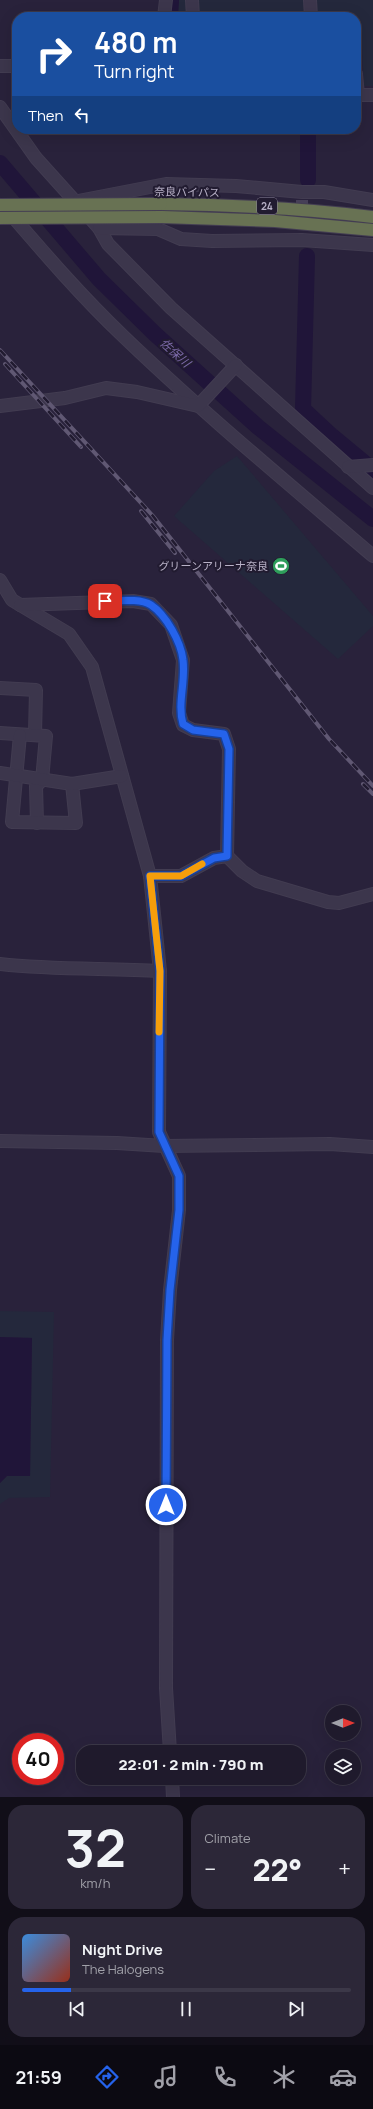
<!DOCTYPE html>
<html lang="en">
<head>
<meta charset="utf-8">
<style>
  body { margin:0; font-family:Manrope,"Noto Sans JP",sans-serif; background:#2c2738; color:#f1f3f6; height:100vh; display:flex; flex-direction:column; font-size:15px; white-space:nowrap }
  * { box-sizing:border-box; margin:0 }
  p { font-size:13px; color:#a1a1a9 }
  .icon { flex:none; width:22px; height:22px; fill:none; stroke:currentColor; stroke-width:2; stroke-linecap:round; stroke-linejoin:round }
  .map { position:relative; height:1797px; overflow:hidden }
  .drawer { display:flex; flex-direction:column; gap:8px; padding:8px; background:#110e18; flex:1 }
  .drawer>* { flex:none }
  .guide { position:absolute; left:12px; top:12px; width:349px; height:122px; border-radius:16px; box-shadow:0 4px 16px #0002,0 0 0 1px #3c3848; background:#1a4fa0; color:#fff; overflow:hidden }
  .needle { width:26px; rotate:90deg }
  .tools { position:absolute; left:325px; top:1705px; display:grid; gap:8px }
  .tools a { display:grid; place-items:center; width:36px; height:36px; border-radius:50%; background:#1f1a2c; box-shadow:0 4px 16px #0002,0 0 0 1px #3c3848; font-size:20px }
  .speed { position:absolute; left:12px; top:1733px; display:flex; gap:8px; font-size:20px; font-weight:700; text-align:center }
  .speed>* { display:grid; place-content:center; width:52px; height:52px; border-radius:50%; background:#1f1a2c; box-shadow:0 4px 16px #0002,0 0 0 1px #3c3848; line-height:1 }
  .speed .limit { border:6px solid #d22; background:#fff; color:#111 }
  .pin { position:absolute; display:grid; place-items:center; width:34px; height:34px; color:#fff; margin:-17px; border-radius:8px; box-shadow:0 2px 6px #0006 }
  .me { position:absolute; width:44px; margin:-22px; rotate:0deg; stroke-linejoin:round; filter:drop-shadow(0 0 3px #0008) }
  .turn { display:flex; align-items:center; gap:14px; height:84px; padding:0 16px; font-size:18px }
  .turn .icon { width:52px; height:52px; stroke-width:2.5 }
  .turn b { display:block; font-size:28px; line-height:34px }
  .then { display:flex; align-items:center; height:38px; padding:0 16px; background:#0003; gap:8px; font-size:15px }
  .big { font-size:30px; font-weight:800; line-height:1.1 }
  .drawer .tile { flex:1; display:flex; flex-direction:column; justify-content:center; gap:6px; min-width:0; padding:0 14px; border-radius:16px; background:#2c2738 }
  .drawer .dial { align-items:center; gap:0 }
  .dial b { font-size:52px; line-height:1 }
  .song { display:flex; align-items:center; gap:12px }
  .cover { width:48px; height:48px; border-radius:6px; background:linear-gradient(135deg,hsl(210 70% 55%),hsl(10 70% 35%)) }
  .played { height:4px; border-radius:2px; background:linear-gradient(90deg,#2563eb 15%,#3c3848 15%) }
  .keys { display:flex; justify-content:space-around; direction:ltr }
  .heat { display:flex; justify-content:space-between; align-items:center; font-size:22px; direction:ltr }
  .drawer .tiles { flex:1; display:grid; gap:8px; grid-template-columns:1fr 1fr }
  .tile:last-child { grid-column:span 2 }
  .trip { position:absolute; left:76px; top:1745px; width:230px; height:40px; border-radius:16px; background:#1f1a2c; box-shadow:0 4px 16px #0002,0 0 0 1px #3c3848; font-weight:800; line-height:40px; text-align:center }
  .tab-bar { display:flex; height:64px; justify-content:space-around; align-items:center; background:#0c0a12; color:#a1a1a9 }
  .tab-bar .icon { width:28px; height:28px }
  .tab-bar .current { color:#2563eb }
  .tab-bar b { font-size:18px; color:#f1f3f6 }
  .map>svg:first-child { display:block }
  .green { fill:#24283c }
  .water { fill:#201539 }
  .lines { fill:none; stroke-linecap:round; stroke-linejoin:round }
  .river { stroke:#201539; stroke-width:16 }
  .minor-tunnel { stroke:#463f57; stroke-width:12; stroke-dasharray:12 6; stroke-linecap:butt }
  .minor-casing { stroke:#423c51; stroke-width:14 }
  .highway-casing { stroke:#443e53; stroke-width:14 }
  .minor { stroke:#3c364c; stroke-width:12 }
  .highway { stroke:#687253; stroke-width:12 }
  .rail-casing { stroke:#605873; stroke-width:4 }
  .rail { stroke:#211b30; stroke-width:2.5; stroke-dasharray:8; stroke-linecap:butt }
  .highway-bridge-casing { stroke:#443e53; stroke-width:14; stroke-linecap:butt }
  .highway-bridge { stroke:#687253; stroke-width:12 }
  .route-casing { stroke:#184099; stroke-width:10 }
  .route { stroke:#2563eb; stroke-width:7 }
  .slow { stroke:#f59e0b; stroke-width:7 }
  .labels { text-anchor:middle; stroke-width:4; stroke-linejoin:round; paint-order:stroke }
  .shield { fill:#211b30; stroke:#8b849a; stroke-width:1 }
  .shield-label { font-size:10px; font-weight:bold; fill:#b8b1c7 }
  .street-label { font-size:11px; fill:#b8b1c7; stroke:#211b30 }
  .poi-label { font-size:11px; fill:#b8b1c7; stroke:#211b30; text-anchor:end }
  .water-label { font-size:12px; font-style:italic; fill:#7b69a7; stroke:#211b30 }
</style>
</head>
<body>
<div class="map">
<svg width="373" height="1797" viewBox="0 0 373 1797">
  <rect width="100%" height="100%" fill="#29223b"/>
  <g class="green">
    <path d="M179 0H373V86H364L362 49 360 47H356V17H177Z"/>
    <path d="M237 456 373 616V626L338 659 174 516 214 471Z"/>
    <path d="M0 1311 54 1312 50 1497 9 1498 0 1504V1483L7 1476 30 1475 32 1338 0 1337Z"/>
  </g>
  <path class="water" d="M0 1337 32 1338 30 1476H7L0 1483Z"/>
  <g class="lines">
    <g class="river">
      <path d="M170 17 171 0"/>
      <path d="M308 129V180"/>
      <path d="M0 163 99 279 155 334 258 427 373 519"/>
      <path d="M307 256 303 409 332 436 373 470"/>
    </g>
    <path class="minor-tunnel" d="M302 230V200"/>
    <defs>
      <g id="minor">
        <path d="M192 0 193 17"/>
        <path d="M310 0 311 17"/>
        <path d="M164 17 166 0"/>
        <path d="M0 66H17"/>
        <path d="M356 74 358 95H373"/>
        <path d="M0 107 36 158 99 228 108 244 171 308 373 488"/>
        <path d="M78 201 166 184 236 186 302 192H324L373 200"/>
        <path d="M8 211C45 254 82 297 123 336 203 413 289 484 373 556"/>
        <path d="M99 228 158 229 181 239 212 241 302 240 373 245"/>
        <path d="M0 406 65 398 106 388 137 392 198 406 236 365"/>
        <path d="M348 467 373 465"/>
        <path d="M0 580 12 600 69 634 92 667 150 876 160 971 159 1132 179 1176V1210L170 1290 167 1340 166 1688 170 1752"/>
        <path d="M20 605 133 601 151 604 171 625 183 660 179 713 183 725 193 730 224 734 229 749 227 856"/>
        <path d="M0 688 36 690 35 735"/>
        <path d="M0 733 46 736 42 780 36 786 37 823"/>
        <path d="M20 735 12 822 76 823 72 784"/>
        <path d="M0 773 72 784 122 776"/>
        <path d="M150 876H181L214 858 227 856 242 871 257 881 328 902 339 903 373 894"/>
        <path d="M0 964C53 970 106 968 160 971"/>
        <path d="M0 1141 117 1143 164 1146 330 1144 373 1147"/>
        <path d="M172 1778 173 1797"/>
      </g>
      <g id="highway">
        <path d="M161 204C234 205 301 208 373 217"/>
        <path d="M162 217 275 221 373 230"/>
      </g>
    </defs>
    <use href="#minor" class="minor-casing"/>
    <use href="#highway" class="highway-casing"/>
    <use href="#minor" class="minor"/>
    <use href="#highway" class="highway"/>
    <defs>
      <g id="rail">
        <path d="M0 350 153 516 329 739 373 786"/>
        <path d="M5 364 81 447"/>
        <path d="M141 511 175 553"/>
        <path d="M363 784 373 794"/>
      </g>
    </defs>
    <use href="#rail" class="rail-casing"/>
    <use href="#rail" class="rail"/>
    <defs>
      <g id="highway-bridge">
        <path d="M0 205 161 204"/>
        <path d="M0 218 162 217"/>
      </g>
    </defs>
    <use href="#highway-bridge" class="highway-bridge-casing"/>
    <use href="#highway-bridge" class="highway-bridge"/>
  </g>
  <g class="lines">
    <defs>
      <path id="route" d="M105 601C118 601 140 598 151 605 166 615 181 642 183 660 186 682 177 703 183 724L193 730 224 734 229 749 227 856 214 858 181 876H150L160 971 159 1132 179 1176V1210L170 1290 167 1340 166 1505"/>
    </defs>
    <use href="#route" class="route-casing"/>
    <use href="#route" class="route"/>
    <path class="slow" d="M159 1032 160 971 150 876H181L202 864"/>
  </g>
  <defs>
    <symbol id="stadium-disc" viewBox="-11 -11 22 22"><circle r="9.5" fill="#2e9e5b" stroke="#211b30"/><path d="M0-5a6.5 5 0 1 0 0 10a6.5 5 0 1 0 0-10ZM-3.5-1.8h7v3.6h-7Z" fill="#fff"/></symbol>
  </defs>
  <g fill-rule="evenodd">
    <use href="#stadium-disc" x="271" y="556" width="20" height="20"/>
  </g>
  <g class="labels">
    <rect class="shield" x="257" y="198" width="20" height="16" rx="3"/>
    <g class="shield-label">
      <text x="267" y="210">24</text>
    </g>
    <g class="street-label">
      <text transform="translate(187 192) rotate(1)" y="4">奈良バイパス</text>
    </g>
    <g class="poi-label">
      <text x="268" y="570">グリーンアリーナ奈良</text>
    </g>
    <g class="water-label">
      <text transform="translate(175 353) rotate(42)" y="4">佐保川</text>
    </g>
  </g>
</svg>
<div class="tools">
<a><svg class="needle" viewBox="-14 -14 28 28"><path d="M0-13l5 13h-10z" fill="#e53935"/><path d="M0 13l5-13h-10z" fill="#a1a1a9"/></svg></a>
<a><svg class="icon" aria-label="layers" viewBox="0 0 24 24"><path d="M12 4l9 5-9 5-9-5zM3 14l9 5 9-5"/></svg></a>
</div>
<div class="speed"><div class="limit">40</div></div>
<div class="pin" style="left:105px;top:601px;background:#d93025"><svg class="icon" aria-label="arrive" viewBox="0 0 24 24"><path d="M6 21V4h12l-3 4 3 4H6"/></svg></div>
<svg class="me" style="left:166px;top:1505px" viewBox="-20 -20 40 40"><circle r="17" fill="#2563eb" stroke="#fff" stroke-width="3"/><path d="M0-11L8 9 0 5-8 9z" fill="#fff"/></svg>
<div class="trip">22:01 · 2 min · 790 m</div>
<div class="guide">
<div class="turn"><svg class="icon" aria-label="right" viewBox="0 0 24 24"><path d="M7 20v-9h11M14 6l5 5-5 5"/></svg><div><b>480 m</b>Turn right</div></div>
<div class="then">Then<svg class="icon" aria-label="left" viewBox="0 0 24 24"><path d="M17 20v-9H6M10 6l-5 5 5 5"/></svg></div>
</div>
</div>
<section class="drawer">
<div class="tiles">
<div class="tile dial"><b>32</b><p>km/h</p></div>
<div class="tile"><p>Climate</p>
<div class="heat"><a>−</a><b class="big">22°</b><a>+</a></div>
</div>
<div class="tile">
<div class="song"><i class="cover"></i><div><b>Night Drive</b><p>The Halogens</p></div></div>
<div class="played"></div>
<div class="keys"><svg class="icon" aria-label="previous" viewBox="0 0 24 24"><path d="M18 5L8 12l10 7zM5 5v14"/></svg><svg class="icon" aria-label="pause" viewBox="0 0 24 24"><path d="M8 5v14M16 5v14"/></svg><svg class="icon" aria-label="next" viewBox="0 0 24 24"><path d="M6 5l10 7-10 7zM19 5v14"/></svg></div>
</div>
</div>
</section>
<nav class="tab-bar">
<b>21:59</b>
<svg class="icon current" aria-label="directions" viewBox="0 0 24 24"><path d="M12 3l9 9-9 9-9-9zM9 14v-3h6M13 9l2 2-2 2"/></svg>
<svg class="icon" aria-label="music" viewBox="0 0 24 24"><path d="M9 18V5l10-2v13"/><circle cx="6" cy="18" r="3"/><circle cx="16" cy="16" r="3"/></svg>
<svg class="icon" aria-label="phone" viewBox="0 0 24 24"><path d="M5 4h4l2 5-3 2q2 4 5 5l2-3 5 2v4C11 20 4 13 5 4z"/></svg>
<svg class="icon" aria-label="climate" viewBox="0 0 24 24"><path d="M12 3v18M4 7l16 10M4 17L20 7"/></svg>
<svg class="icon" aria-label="car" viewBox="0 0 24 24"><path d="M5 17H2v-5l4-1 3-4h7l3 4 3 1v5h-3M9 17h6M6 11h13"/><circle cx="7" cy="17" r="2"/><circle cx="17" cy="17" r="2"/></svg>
</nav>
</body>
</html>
